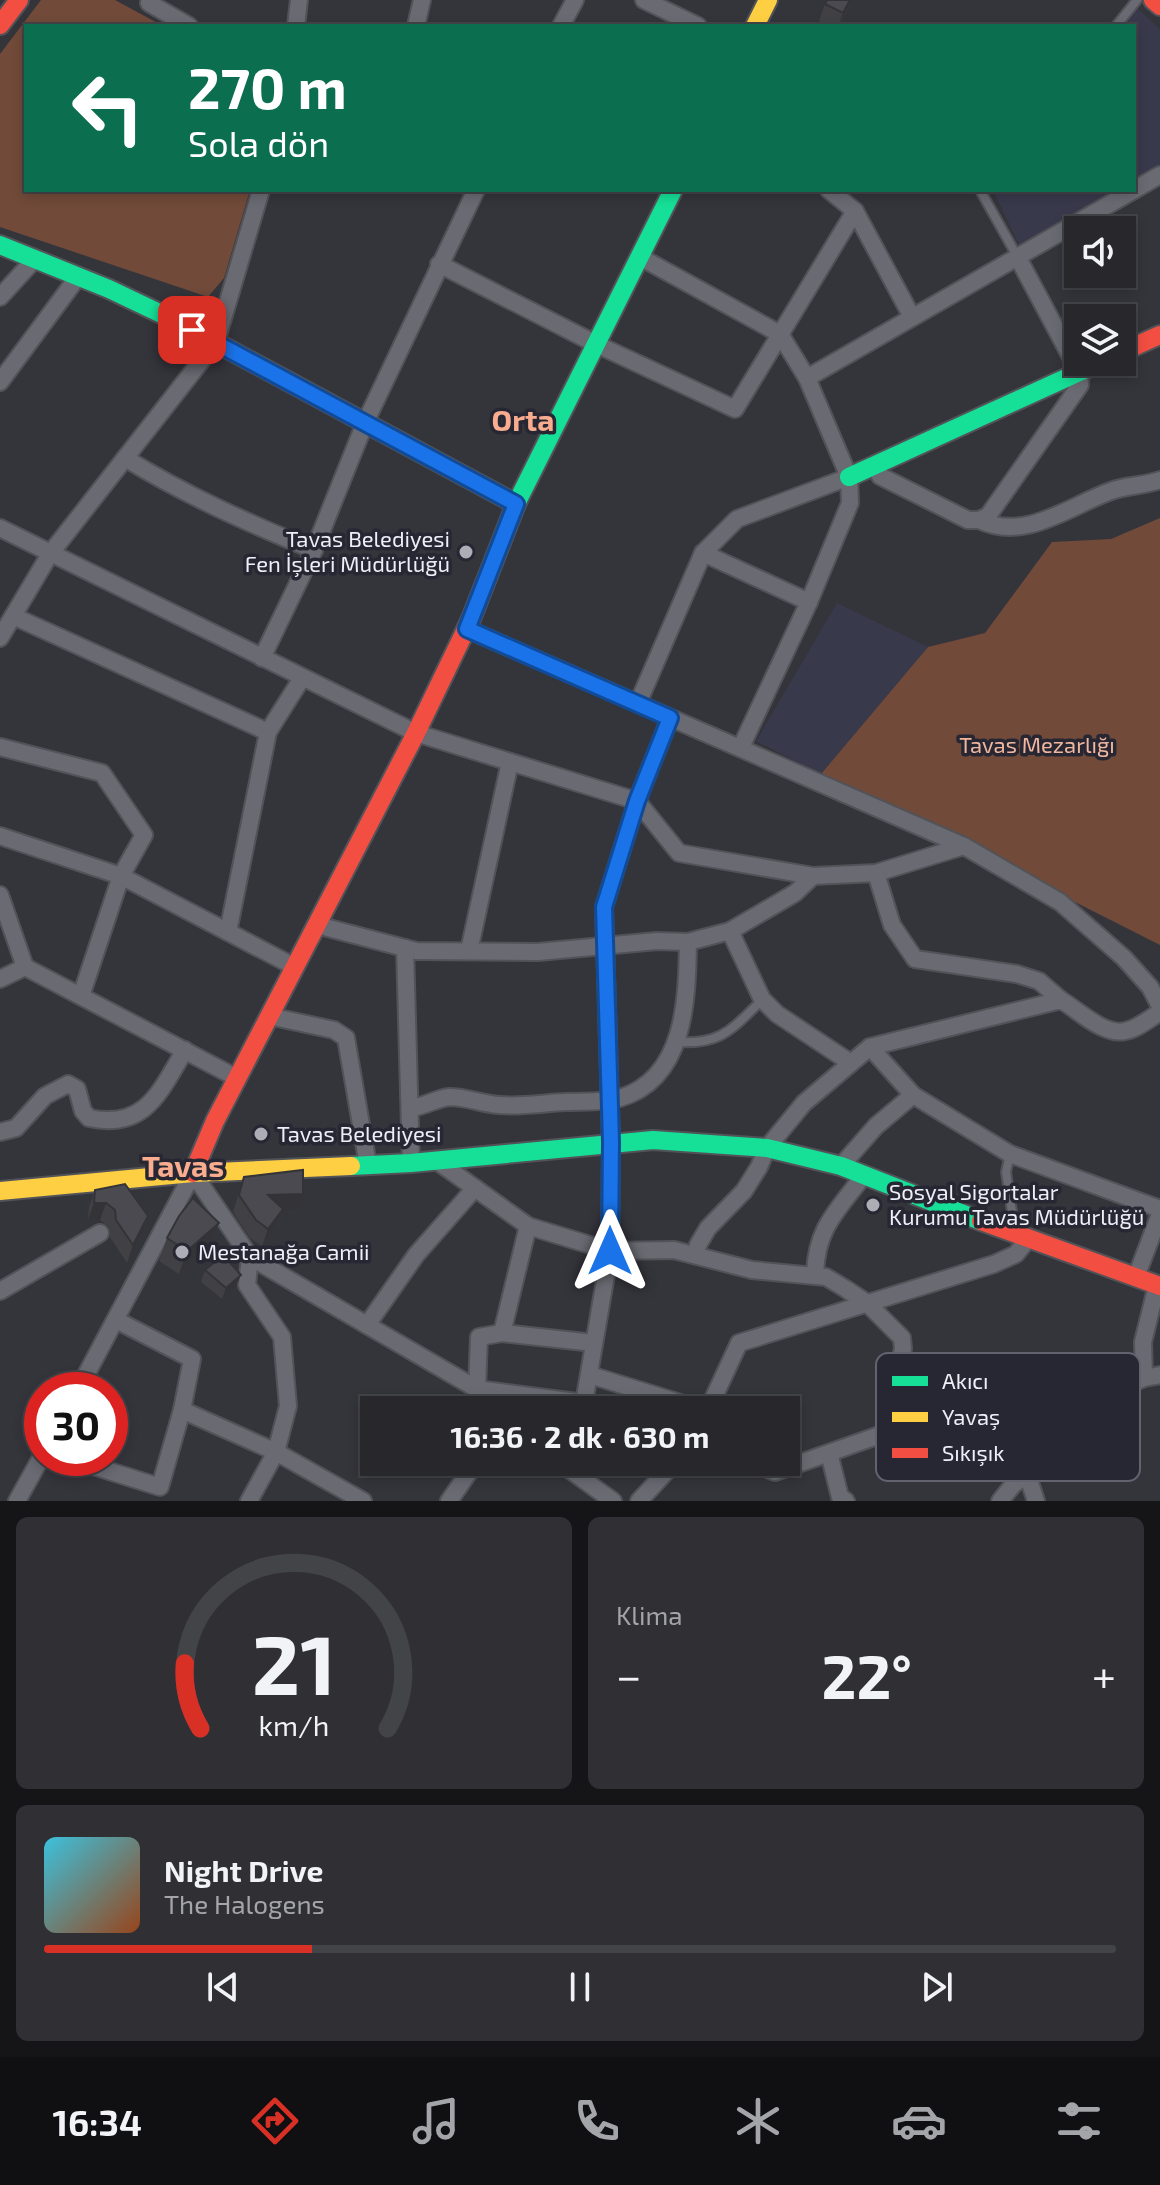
<!DOCTYPE html>
<html lang="tr">
<head>
<meta charset="utf-8">
<style>
  body { margin:0; font-family:"Exo 2",sans-serif; background:#2f2f34; color:#f1f3f6; height:100vh; display:flex; flex-direction:column; font-size:30px; white-space:nowrap }
  * { box-sizing:border-box; margin:0 }
  p { font-size:26px; color:#a4a5a9 }
  .icon { flex:none; width:44px; height:44px; fill:none; stroke:currentColor; stroke-width:2; stroke-linecap:round; stroke-linejoin:round }
  .map { position:relative; height:1501px; overflow:hidden }
  .panel { display:flex; flex-direction:column; gap:16px; padding:16px; background:#151518; flex:1 }
  .panel>* { flex:none }
  .banner { position:absolute; left:24px; top:24px; width:1112px; height:168px; border-radius:0px; box-shadow:0 4px 12px #0003,0 0 0 2px #434448; background:#0b6e4f; color:#fff; overflow:hidden }
  .fabs { position:absolute; left:1064px; top:216px; display:grid; gap:16px }
  .fabs a { display:grid; place-items:center; width:72px; height:72px; border-radius:0px; background:#27272c; box-shadow:0 4px 12px #0003,0 0 0 2px #434448; font-size:40px }
  .speed { position:absolute; left:24px; top:1372px; display:flex; gap:16px; font-size:40px; font-weight:700; text-align:center }
  .speed>* { display:grid; place-content:center; width:104px; height:104px; border-radius:50%; background:#27272c; box-shadow:0 4px 12px #0003,0 0 0 2px #434448; line-height:1 }
  .speed .limit { border:12px solid #d22; background:#fff; color:#111 }
  .pin { position:absolute; display:grid; place-items:center; width:68px; height:68px; color:#fff; margin:-34px; border-radius:16px; box-shadow:0 4px 12px #0006 }
  .me { position:absolute; width:88px; margin:-44px; rotate:0deg; stroke-linejoin:round; filter:drop-shadow(0 0 6px #0008) }
  .turn { display:flex; align-items:center; gap:28px; height:168px; padding:0 32px; font-size:36px }
  .turn .icon { width:104px; height:104px; stroke-width:2.5 }
  .turn b { display:block; font-size:56px; line-height:68px }
  .big { font-size:60px; font-weight:700; line-height:1.1 }
  .panel .tile { flex:1; display:flex; flex-direction:column; justify-content:center; gap:12px; min-width:0; padding:0 28px; border-radius:12px; background:#2f2f34 }
  .panel .dial { align-items:center; gap:0 }
  .dial svg { height:208px; overflow:visible; fill:none; stroke:#434448; stroke-width:7; stroke-linecap:round; text-anchor:middle }
  .dial text { fill:#f1f3f6; stroke:none }
  .song { display:flex; align-items:center; gap:24px }
  .cover { width:96px; height:96px; border-radius:12px; background:linear-gradient(135deg,hsl(190 70% 55%),hsl(20 70% 35%)) }
  .played { height:8px; border-radius:4px; background:linear-gradient(90deg,#d93025 25%,#434448 25%) }
  .keys { display:flex; justify-content:space-around; direction:ltr }
  .heat { display:flex; justify-content:space-between; align-items:center; font-size:44px; direction:ltr }
  .panel .tiles { flex:1; display:grid; gap:16px; grid-template-columns:1fr 1fr }
  .tile:last-child { grid-column:span 2 }
  .trip { position:absolute; left:360px; top:1396px; width:440px; height:80px; border-radius:0px; background:#27272c; box-shadow:0 4px 12px #0003,0 0 0 2px #434448; font-weight:700; line-height:80px; text-align:center }
  .menu { display:flex; height:128px; justify-content:space-around; align-items:center; background:#101012; color:#a4a5a9 }
  .menu .icon { width:56px; height:56px }
  .menu .on { color:#d93025 }
  .menu b { font-size:36px; color:#f1f3f6 }
  .map>svg:first-child { display:block }
  .built { fill:#38394b }
  .green { fill:#714a39 }
  .lines { fill:none; stroke-linecap:round; stroke-linejoin:round }
  .lane-casing { stroke:#525358; stroke-width:12 }
  .street-casing { stroke:#525358; stroke-width:20 }
  .fast-casing { stroke:#525358; stroke-width:22 }
  .slow-casing { stroke:#525358; stroke-width:22 }
  .jam-casing { stroke:#525358; stroke-width:22 }
  .lane { stroke:#6a6a73; stroke-width:8 }
  .street { stroke:#6a6a73; stroke-width:16 }
  .fast { stroke:#16e098; stroke-width:18 }
  .slow { stroke:#ffcf43; stroke-width:18 }
  .jam { stroke:#f24e42; stroke-width:18 }
  .wall { fill:#404045 }
  .shaded-wall { fill:#343438 }
  .building { fill:#4a4a50; stroke:#343438; stroke-width:2 }
  .route-casing { stroke:#114b97; stroke-width:20 }
  .route { stroke:#1a73e8; stroke-width:14 }
  .poi-dot { fill:#acadb5; stroke:#272734; stroke-width:3 }
  .labels { text-anchor:middle; stroke-width:7; stroke-linejoin:round; paint-order:stroke }
  .poi-label { font-size:22px; fill:#edeef7; stroke:#272734; text-anchor:start }
  .park-label { font-size:22px; fill:#f2b69d; stroke:#272734 }
  .district-label { font-size:30px; font-weight:bold; fill:#f9ad8e; stroke:#272734 }
  .key { fill:#272734; stroke:#62636e; stroke-width:2 }
  .key-label { font-size:22px; fill:#edeef7 }
</style>
</head>
<body>
<div class="map">
<svg width="1160" height="1501" viewBox="0 0 1160 1501">
  <rect width="100%" height="100%" fill="#34343b"/>
  <g class="built">
    <path d="M1137 8 1160 29V171L1134 187V26H1121Z"/>
    <path d="M993 190H1129L1023 253Z"/>
    <path d="M837 603 928 647 821 774 756 741Z"/>
  </g>
  <g class="green">
    <path d="M41 0H115L163 26H26V190H250L224 278 208 297 0 227V54Z"/>
    <path d="M1160 518V945L821 774 928 647 985 633 1052 542 1111 539Z"/>
  </g>
  <g class="lines">
    <defs>
      <g id="lane">
        <path d="M1116 26 1137 0"/>
        <path d="M980 190 1017 256"/>
        <path d="M675 1042C721 1045 731 1030 762 1000"/>
        <path d="M1010 1154 1006 1172 1015 1232"/>
        <path d="M443 1462 464 1478"/>
      </g>
      <g id="street">
        <path d="M644 0 698 26"/>
        <path d="M149 3 189 26"/>
        <path d="M296 26 299 0"/>
        <path d="M416 26 422 0"/>
        <path d="M561 26 575 0"/>
        <path d="M1134 190 1160 175"/>
        <path d="M855 211 912 317"/>
        <path d="M640 257 780 334 807 378 849 477 850 503 809 602 741 747"/>
        <path d="M439 264 598 345 735 409 855 211 829 190"/>
        <path d="M0 297 33 261"/>
        <path d="M807 378 1134 190"/>
        <path d="M0 382 77 278"/>
        <path d="M125 458C185 495 248 523 314 550"/>
        <path d="M875 465 880 476 968 520H979L988 516 1080 385 1079 372 1017 256"/>
        <path d="M979 520C1025 542 1069 506 1111 491 1127 485 1144 486 1160 480"/>
        <path d="M0 528 416 733 637 801 679 853 813 876 876 873 964 846"/>
        <path d="M703 553 809 602"/>
        <path d="M13 616 268 732"/>
        <path d="M467 629 964 846 1060 902 1124 958 1150 987 1160 1006"/>
        <path d="M0 638 50 554 216 342 261 190"/>
        <path d="M262 658 314 550 365 423 476 190"/>
        <path d="M638 703 703 553 737 519 849 477"/>
        <path d="M0 747 102 773 144 835 121 876 81 996"/>
        <path d="M0 836 121 876 295 967"/>
        <path d="M876 873 892 925 915 959 1017 974 1039 981 1061 1000"/>
        <path d="M0 895 25 967 0 979"/>
        <path d="M317 925 416 951 538 952 657 941 688 942 730 931 795 893 813 876"/>
        <path d="M730 931 762 999 777 1014 851 1063"/>
        <path d="M228 932 268 732 302 678"/>
        <path d="M405 948 411 1163"/>
        <path d="M469 951 510 762"/>
        <path d="M25 967 237 1078"/>
        <path d="M269 1016 334 1030 346 1038 368 1165"/>
        <path d="M870 1047 913 1095 1010 1154 1160 1209"/>
        <path d="M410 1108C424 1107 436 1098 450 1097 467 1097 482 1104 499 1105 521 1107 543 1103 566 1102 584 1101 603 1103 620 1098 686 1078 687 999 688 942"/>
        <path d="M0 1132 16 1128 45 1096 68 1084 77 1089 83 1111 89 1118C146 1130 160 1091 185 1050"/>
        <path d="M437 1161 528 1226 610 1251 674 1250 752 1270 826 1277 846 1289 867 1303 902 1338 903 1349 893 1388 891 1431"/>
        <path d="M841 1166 876 1126 913 1095"/>
        <path d="M696 1253 698 1245 708 1228 744 1191 759 1167 767 1148 804 1103 870 1047 1061 1000C1078 1010 1104 1036 1125 1031 1137 1029 1149 1019 1160 1012"/>
        <path d="M815 1275C816 1228 837 1211 864 1175"/>
        <path d="M1136 1277 1160 1214"/>
        <path d="M0 1291 100 1233"/>
        <path d="M116 1320 192 1359 182 1410 276 1452 288 1406 282 1337 247 1285 250 1257"/>
        <path d="M367 1325 416 1255 475 1188"/>
        <path d="M502 1333 594 1343"/>
        <path d="M590 1375 703 1410"/>
        <path d="M1144 1378 1143 1342 1157 1285"/>
        <path d="M78 1390 193 1173 250 1257 477 1389 584 1403"/>
        <path d="M495 1410 477 1389 479 1337 502 1333 528 1226"/>
        <path d="M605 1410 584 1403 610 1251 611 1142 604 907 637 801 670 718"/>
        <path d="M708 1410 739 1343 994 1264 1016 1254 1029 1238"/>
        <path d="M829 1453 840 1497 846 1501"/>
        <path d="M68 1458 160 1487 182 1410"/>
        <path d="M559 1462 613 1501"/>
        <path d="M751 1462 775 1472 891 1431H938L1027 1474 1036 1501"/>
        <path d="M17 1501 42 1456"/>
        <path d="M249 1501 276 1452 363 1501"/>
        <path d="M449 1501 476 1462"/>
        <path d="M639 1501 675 1462"/>
        <path d="M1000 1501 1013 1485 1027 1474 1044 1420 1144 1378 1160 1375"/>
      </g>
      <g id="fast">
        <path d="M0 245 109 289 174 320 516 504"/>
        <path d="M849 477 1101 362"/>
        <path d="M471 619 516 504 673 190"/>
        <path d="M351 1166 411 1163 653 1140 767 1148 841 1166 981 1221"/>
      </g>
      <g id="slow">
        <path d="M755 26 768 0"/>
        <path d="M0 1191 193 1173 351 1166"/>
      </g>
      <g id="jam">
        <path d="M1153 0 1160 6"/>
        <path d="M0 25 19 0"/>
        <path d="M1122 352 1160 335"/>
        <path d="M193 1173 215 1121 416 733 471 619"/>
        <path d="M981 1221 1160 1286"/>
      </g>
    </defs>
    <use href="#lane" class="lane-casing"/>
    <use href="#street" class="street-casing"/>
    <use href="#fast" class="fast-casing"/>
    <use href="#slow" class="slow-casing"/>
    <use href="#jam" class="jam-casing"/>
    <use href="#lane" class="lane"/>
    <use href="#street" class="street"/>
    <use href="#fast" class="fast"/>
    <use href="#slow" class="slow"/>
    <use href="#jam" class="jam"/>
  </g>
  <g class="wall">
    <path d="M852 0 839 26H829L819 21 825 4Z"/>
    <path d="M244 1177 297 1211 282 1212 277 1226 262 1246 250 1238 233 1212Z"/>
    <path d="M95 1190 148 1216 142 1234 127 1263 110 1237 109 1227 100 1220H88L89 1207Z"/>
    <path d="M219 1223 210 1246 179 1274 159 1261 167 1238Z"/>
    <path d="M205 1270 236 1286 222 1299 201 1282Z"/>
  </g>
  <g class="shaded-wall">
    <path d="M850 0H852L838 26 843 13Z"/>
    <path d="M303 1194 297 1211 282 1212 277 1226 262 1246 268 1229V1195Z"/>
    <path d="M94 1203H106L100 1220H88Z"/>
    <path d="M148 1216 142 1234 127 1263 133 1245Z"/>
    <path d="M219 1223 210 1246 179 1274 187 1251Z"/>
    <path d="M241 1275 236 1286 222 1299 226 1288Z"/>
  </g>
  <g class="building">
    <path d="M827 0H850L843 13 825 4Z"/>
    <path d="M303 1170V1194L268 1195 283 1209 268 1229 256 1220 239 1195 244 1177Z"/>
    <path d="M125 1184 148 1216 133 1245 116 1220 115 1210 106 1203H94L95 1190Z"/>
    <path d="M193 1198 219 1223 187 1251 167 1238 179 1216Z"/>
    <path d="M223 1255 241 1275 226 1288 205 1270Z"/>
  </g>
  <g class="lines">
    <defs>
      <path id="route" d="M192 330 516 504 467 629 670 718 637 801 604 907 611 1142 610 1251"/>
    </defs>
    <use href="#route" class="route-casing"/>
    <use href="#route" class="route"/>
  </g>
  <g class="poi-dot">
    <circle cx="466" cy="552" r="8"/>
    <circle cx="261" cy="1134" r="8"/>
    <circle cx="873" cy="1205" r="8"/>
    <circle cx="182" cy="1252" r="8"/>
  </g>
  <g class="labels">
    <g class="poi-label">
      <text x="450" y="547" text-anchor="end">Tavas Belediyesi<tspan x="450" dy="25">Fen İşleri Müdürlüğü</tspan></text>
      <text x="277" y="1142">Tavas Belediyesi</text>
      <text x="889" y="1200">Sosyal Sigortalar<tspan x="889" dy="25">Kurumu Tavas Müdürlüğü</tspan></text>
      <text x="198" y="1260">Mestanağa Camii</text>
    </g>
    <g class="park-label">
      <text x="1037" y="753">Tavas Mezarlığı</text>
    </g>
    <g class="district-label">
      <text x="523" y="431">Orta</text>
      <text x="183" y="1177">Tavas</text>
    </g>
  </g>
  <rect x="876" y="1353" width="264" height="128" rx="12" class="key"/>
  <rect x="892" y="1376" width="36" height="10" fill="#16e098"/>
  <rect x="892" y="1412" width="36" height="10" fill="#ffcf43"/>
  <rect x="892" y="1448" width="36" height="10" fill="#f24e42"/>
  <g class="key-label">
    <text x="942" y="1389">Akıcı</text>
    <text x="942" y="1425">Yavaş</text>
    <text x="942" y="1461">Sıkışık</text>
  </g>
</svg>
<div class="fabs">
<a><svg class="icon" aria-label="sound" viewBox="0 0 24 24"><path d="M4 9h4l5-4v14l-5-4H4zM17 9q2 3 0 6"/></svg></a>
<a><svg class="icon" aria-label="layers" viewBox="0 0 24 24"><path d="M12 4l9 5-9 5-9-5zM3 14l9 5 9-5"/></svg></a>
</div>
<div class="speed"><div class="limit">30</div></div>
<div class="pin" style="left:192px;top:330px;background:#d93025"><svg class="icon" aria-label="arrive" viewBox="0 0 24 24"><path d="M6 21V4h12l-3 4 3 4H6"/></svg></div>
<svg class="me" style="left:610px;top:1251px" viewBox="-20 -20 40 40"><path d="M0-17L14 15 0 8-14 15z" fill="#1a73e8" stroke="#fff" stroke-width="4"/></svg>
<div class="trip">16:36 · 2 dk · 630 m</div>
<div class="banner">
<div class="turn"><svg class="icon" aria-label="left" viewBox="0 0 24 24"><path d="M17 20v-9H6M10 6l-5 5 5 5"/></svg><div><b>270 m</b>Sola dön</div></div>
</div>
</div>
<section class="panel">
<div class="tiles">
<div class="tile dial"><svg viewBox="0 0 100 80">
<path d="M14 69A42 42 0 1 1 86 69"/>
<path d="M14 69A42 42 0 0 1 8 44" stroke="#d93025"/>
<text x="50" y="56" font-size="32" font-weight="700">21</text>
<text x="50" y="72" font-size="11">km/h</text>
</svg></div>
<div class="tile"><p>Klima</p>
<div class="heat"><a>−</a><b class="big">22°</b><a>+</a></div>
</div>
<div class="tile">
<div class="song"><i class="cover"></i><div><b>Night Drive</b><p>The Halogens</p></div></div>
<div class="played"></div>
<div class="keys"><svg class="icon" aria-label="previous" viewBox="0 0 24 24"><path d="M18 5L8 12l10 7zM5 5v14"/></svg><svg class="icon" aria-label="pause" viewBox="0 0 24 24"><path d="M8 5v14M16 5v14"/></svg><svg class="icon" aria-label="next" viewBox="0 0 24 24"><path d="M6 5l10 7-10 7zM19 5v14"/></svg></div>
</div>
</div>
</section>
<nav class="menu">
<b>16:34</b>
<svg class="icon on" aria-label="directions" viewBox="0 0 24 24"><path d="M12 3l9 9-9 9-9-9zM9 14v-3h6M13 9l2 2-2 2"/></svg>
<svg class="icon" aria-label="music" viewBox="0 0 24 24"><path d="M9 18V5l10-2v13"/><circle cx="6" cy="18" r="3"/><circle cx="16" cy="16" r="3"/></svg>
<svg class="icon" aria-label="phone" viewBox="0 0 24 24"><path d="M5 4h4l2 5-3 2q2 4 5 5l2-3 5 2v4C11 20 4 13 5 4z"/></svg>
<svg class="icon" aria-label="climate" viewBox="0 0 24 24"><path d="M12 3v18M4 7l16 10M4 17L20 7"/></svg>
<svg class="icon" aria-label="car" viewBox="0 0 24 24"><path d="M5 17H2v-5l4-1 3-4h7l3 4 3 1v5h-3M9 17h6M6 11h13"/><circle cx="7" cy="17" r="2"/><circle cx="17" cy="17" r="2"/></svg>
<svg class="icon" aria-label="filters" viewBox="0 0 24 24"><path d="M4 7h16M4 17h16"/><circle cx="9" cy="7" r="2"/><circle cx="15" cy="17" r="2"/></svg>
</nav>
</body>
</html>
